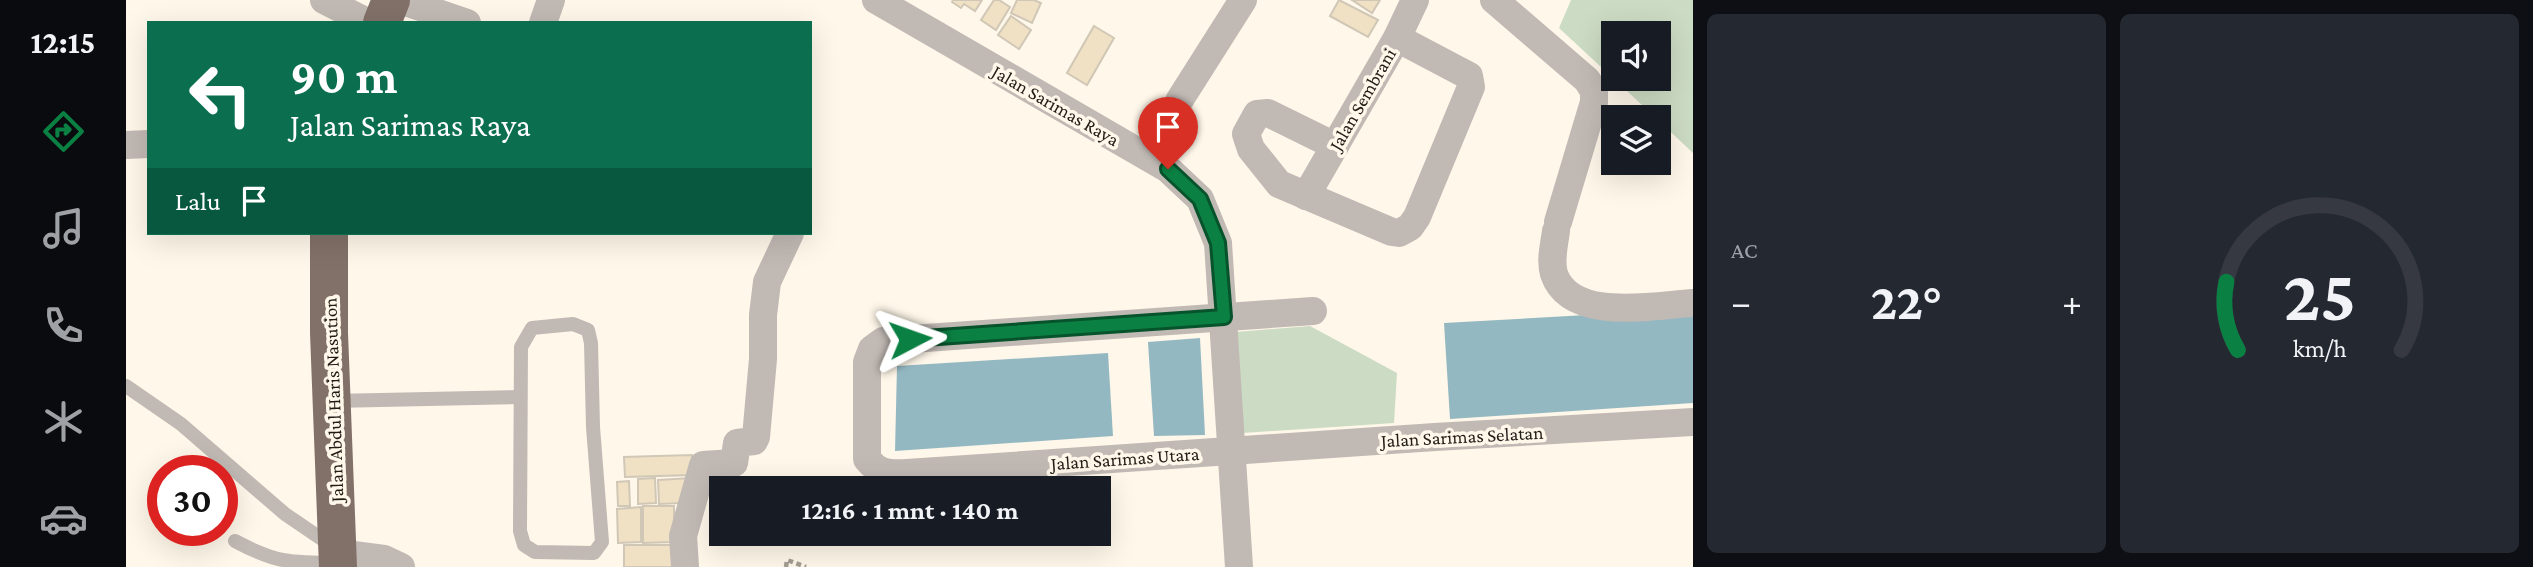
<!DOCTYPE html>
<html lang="id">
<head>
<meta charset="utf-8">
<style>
  body { margin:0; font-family:"Crimson Pro",serif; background:#242831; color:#f1f3f6; height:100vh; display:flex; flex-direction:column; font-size:26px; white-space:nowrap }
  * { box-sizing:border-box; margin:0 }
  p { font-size:23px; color:#9ea1a6 }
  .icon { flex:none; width:38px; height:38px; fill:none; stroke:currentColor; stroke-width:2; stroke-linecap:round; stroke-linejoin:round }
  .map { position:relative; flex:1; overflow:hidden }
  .details { display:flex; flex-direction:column; gap:14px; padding:14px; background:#0d0f14; width:840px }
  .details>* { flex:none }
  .hud { position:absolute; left:21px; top:21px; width:665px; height:214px; border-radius:0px; box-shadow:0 7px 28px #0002; background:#0b6e4f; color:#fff; overflow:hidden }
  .tools { position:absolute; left:1475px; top:21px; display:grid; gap:14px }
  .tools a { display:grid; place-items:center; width:70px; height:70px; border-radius:0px; background:#171b24; box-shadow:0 7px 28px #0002; font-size:35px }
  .speed { position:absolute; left:21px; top:455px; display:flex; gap:14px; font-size:35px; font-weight:700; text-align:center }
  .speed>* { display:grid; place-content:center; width:91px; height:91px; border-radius:50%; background:#171b24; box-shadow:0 7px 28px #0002; line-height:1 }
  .speed .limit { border:10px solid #d22; background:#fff; color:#111 }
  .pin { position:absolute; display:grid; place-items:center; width:60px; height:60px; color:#fff; margin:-72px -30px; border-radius:50% 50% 50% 0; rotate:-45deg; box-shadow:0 0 7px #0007 }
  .pin .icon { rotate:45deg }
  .me { position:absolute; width:77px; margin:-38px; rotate:86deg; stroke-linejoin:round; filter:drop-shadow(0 0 5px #0008) }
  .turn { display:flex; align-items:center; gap:24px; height:147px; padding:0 28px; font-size:32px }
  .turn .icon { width:91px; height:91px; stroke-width:2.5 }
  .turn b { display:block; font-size:49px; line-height:60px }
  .then { display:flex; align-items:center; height:66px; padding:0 28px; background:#0003; gap:14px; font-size:26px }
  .big { font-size:52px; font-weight:700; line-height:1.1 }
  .details .widget { flex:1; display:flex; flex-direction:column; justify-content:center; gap:10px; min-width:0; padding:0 24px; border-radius:10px; background:#242831 }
  .details .dial { align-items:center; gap:0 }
  .dial svg { height:182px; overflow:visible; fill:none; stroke:#363941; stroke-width:7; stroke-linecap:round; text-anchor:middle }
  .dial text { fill:#f1f3f6; stroke:none }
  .heat { display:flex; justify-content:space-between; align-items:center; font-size:38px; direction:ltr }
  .details .tiles { flex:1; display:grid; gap:14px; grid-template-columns:repeat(2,1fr) }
  .trip { position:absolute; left:583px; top:476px; width:402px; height:70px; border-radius:0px; background:#171b24; box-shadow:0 7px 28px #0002; font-weight:700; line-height:70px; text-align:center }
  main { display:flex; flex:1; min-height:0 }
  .tab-bar { display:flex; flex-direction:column; width:126px; justify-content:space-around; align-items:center; background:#090b0e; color:#9ea1a6 }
  .tab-bar .icon { width:49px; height:49px }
  .tab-bar .selected { color:#0b8043 }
  .tab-bar b { font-size:32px; color:#f1f3f6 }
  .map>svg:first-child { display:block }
  .green { fill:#ccdbc3; fill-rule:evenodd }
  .water { fill:#94b8c2 }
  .building { fill:#f0e1c4; stroke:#d0c7b6; stroke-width:2 }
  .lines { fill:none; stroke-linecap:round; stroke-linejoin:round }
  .path { stroke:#a39d92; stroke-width:4.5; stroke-dasharray:5 3.5; stroke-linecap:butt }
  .lane { stroke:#c1b9b4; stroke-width:14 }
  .street { stroke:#c1b9b4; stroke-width:28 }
  .highway { stroke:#827168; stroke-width:38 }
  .route-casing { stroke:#07532c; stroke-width:18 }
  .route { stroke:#0b8043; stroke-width:12 }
  .labels { text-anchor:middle; stroke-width:7; stroke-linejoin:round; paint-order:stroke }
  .street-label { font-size:19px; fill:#201c16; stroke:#fff7e9 }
</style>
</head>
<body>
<main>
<nav class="tab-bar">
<b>12:15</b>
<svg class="icon selected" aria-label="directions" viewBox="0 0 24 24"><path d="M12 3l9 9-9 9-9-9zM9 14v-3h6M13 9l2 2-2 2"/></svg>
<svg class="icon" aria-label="music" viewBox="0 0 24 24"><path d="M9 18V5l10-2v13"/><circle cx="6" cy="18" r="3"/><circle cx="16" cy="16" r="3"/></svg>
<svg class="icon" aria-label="phone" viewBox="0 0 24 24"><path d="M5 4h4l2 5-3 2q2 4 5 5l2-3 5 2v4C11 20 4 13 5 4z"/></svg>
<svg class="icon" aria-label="climate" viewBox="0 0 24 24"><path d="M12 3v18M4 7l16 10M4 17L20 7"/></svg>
<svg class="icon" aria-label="car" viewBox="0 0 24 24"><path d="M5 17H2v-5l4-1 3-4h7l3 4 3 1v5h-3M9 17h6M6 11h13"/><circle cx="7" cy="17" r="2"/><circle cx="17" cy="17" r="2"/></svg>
</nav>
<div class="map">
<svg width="1567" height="567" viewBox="0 0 1567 567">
  <rect width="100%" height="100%" fill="#fff7e9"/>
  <g class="green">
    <path d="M1445 0H1567V153L1533 121V117H1529L1433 28ZM1488 33H1533V79H1488Z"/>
    <path d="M1184 326 1271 373 1268 423 1117 433 1110 332Z"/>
  </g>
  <g class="water">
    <path d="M1567 309V403L1324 419 1318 323Z"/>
    <path d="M1074 338 1079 435 1028 436 1022 342Z"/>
    <path d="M982 353 987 436 769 451 771 366Z"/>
  </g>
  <g class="building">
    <path d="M827 0H856L849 11 838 4 835 8 826 2Z"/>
    <path d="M868 0H873L884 7 870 30 855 20Z"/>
    <path d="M891 0H908L915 3 906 23 885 13Z"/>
    <path d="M1213 0 1252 20 1242 37 1204 16Z"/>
    <path d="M1226 0H1254L1246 13Z"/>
    <path d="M885 16 905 30 893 49 872 35Z"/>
    <path d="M968 26 988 38 961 85 941 73Z"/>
    <path d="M566 455 568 475 499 477 498 457Z"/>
    <path d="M529 478 530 503 512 504V479Z"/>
    <path d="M565 478 556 503 533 504 532 480Z"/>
    <path d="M503 481 504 506H492L491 482Z"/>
    <path d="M517 506H548V542L517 543Z"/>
    <path d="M515 507V542L492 543 491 509Z"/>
    <rect x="498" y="545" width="51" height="22"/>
  </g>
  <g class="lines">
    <path class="path" d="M660 567 661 560 680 567"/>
    <g class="lane">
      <path d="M447 324 462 330 465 343 467 427 476 542 468 553 409 552 398 545 394 531 395 347 406 328Z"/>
      <path d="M0 386 55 424 159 514 206 546"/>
      <path d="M207 401 393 397"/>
      <path d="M109 541C150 563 165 563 211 563"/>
    </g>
    <g class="street">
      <path d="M198 0 243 23"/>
      <path d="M274 0 341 23"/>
      <path d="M750 0 1042 169 1074 199 1092 243 1113 567"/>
      <path d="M1368 0 1461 80 1468 91V102L1432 222"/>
      <path d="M417 23 425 0"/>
      <path d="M1053 101 1117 0"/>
      <path d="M0 145 23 144"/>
      <path d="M1209 146 1142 113 1131 114 1120 134 1125 149 1153 184 1266 232 1273 233 1284 227 1291 217 1345 87 1343 76 1271 38"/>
      <path d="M1180 196 1271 38 1289 0"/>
      <path d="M1430 231C1428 246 1424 260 1428 274 1445 323 1529 305 1567 303"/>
      <path d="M1187 311 757 341 746 349 741 362V459C753 474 763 474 781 473L1309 437 1567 422"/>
      <path d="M212 553 258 559 275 567"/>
      <path d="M559 567 557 536 577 465 608 463 611 443 628 441 630 437 637 359V315L641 282 664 233"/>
    </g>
    <g class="highway">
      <path d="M256 23 265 0"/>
      <path d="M203 233V333L212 567"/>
    </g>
  </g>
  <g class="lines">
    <defs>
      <path id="route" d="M784 339 1098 317 1092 243 1074 199 1042 169"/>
    </defs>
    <use href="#route" class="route-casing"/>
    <use href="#route" class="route"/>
  </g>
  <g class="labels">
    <g class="street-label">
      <text transform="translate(1236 99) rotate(-60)" y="7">Jalan Sembrani</text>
      <text transform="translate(930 105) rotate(30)" y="7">Jalan Sarimas Raya</text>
      <text transform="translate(207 400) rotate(-92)" y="7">Jalan Abdul Haris Nasution</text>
      <text transform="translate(1336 436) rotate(-3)" y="7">Jalan Sarimas Selatan</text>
      <text transform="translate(999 458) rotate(-4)" y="7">Jalan Sarimas Utara</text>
    </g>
  </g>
</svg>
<div class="tools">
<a><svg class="icon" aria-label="sound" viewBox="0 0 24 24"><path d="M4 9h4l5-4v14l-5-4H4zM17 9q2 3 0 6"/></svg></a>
<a><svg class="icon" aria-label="layers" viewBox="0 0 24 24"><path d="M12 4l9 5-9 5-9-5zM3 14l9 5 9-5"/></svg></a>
</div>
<div class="speed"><div class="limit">30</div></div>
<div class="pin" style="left:1042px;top:169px;background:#d93025"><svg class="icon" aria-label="arrive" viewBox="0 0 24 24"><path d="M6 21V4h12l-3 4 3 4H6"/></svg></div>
<svg class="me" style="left:784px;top:339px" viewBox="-20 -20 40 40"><path d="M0-17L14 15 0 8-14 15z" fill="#0b8043" stroke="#fff" stroke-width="4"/></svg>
<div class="trip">12:16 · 1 mnt · 140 m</div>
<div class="hud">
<div class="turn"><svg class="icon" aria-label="left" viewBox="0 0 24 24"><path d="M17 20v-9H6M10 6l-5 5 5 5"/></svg><div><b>90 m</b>Jalan Sarimas Raya</div></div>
<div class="then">Lalu<svg class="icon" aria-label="arrive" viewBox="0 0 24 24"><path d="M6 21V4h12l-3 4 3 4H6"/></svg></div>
</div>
</div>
<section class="details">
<div class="tiles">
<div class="widget"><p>AC</p>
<div class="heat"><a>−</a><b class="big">22°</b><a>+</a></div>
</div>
<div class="widget dial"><svg viewBox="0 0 100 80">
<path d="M14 69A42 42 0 1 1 86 69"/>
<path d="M14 69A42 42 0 0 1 9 39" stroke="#0b8043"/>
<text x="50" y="56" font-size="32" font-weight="700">25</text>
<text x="50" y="72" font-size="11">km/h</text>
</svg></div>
</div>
</section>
</main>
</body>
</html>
